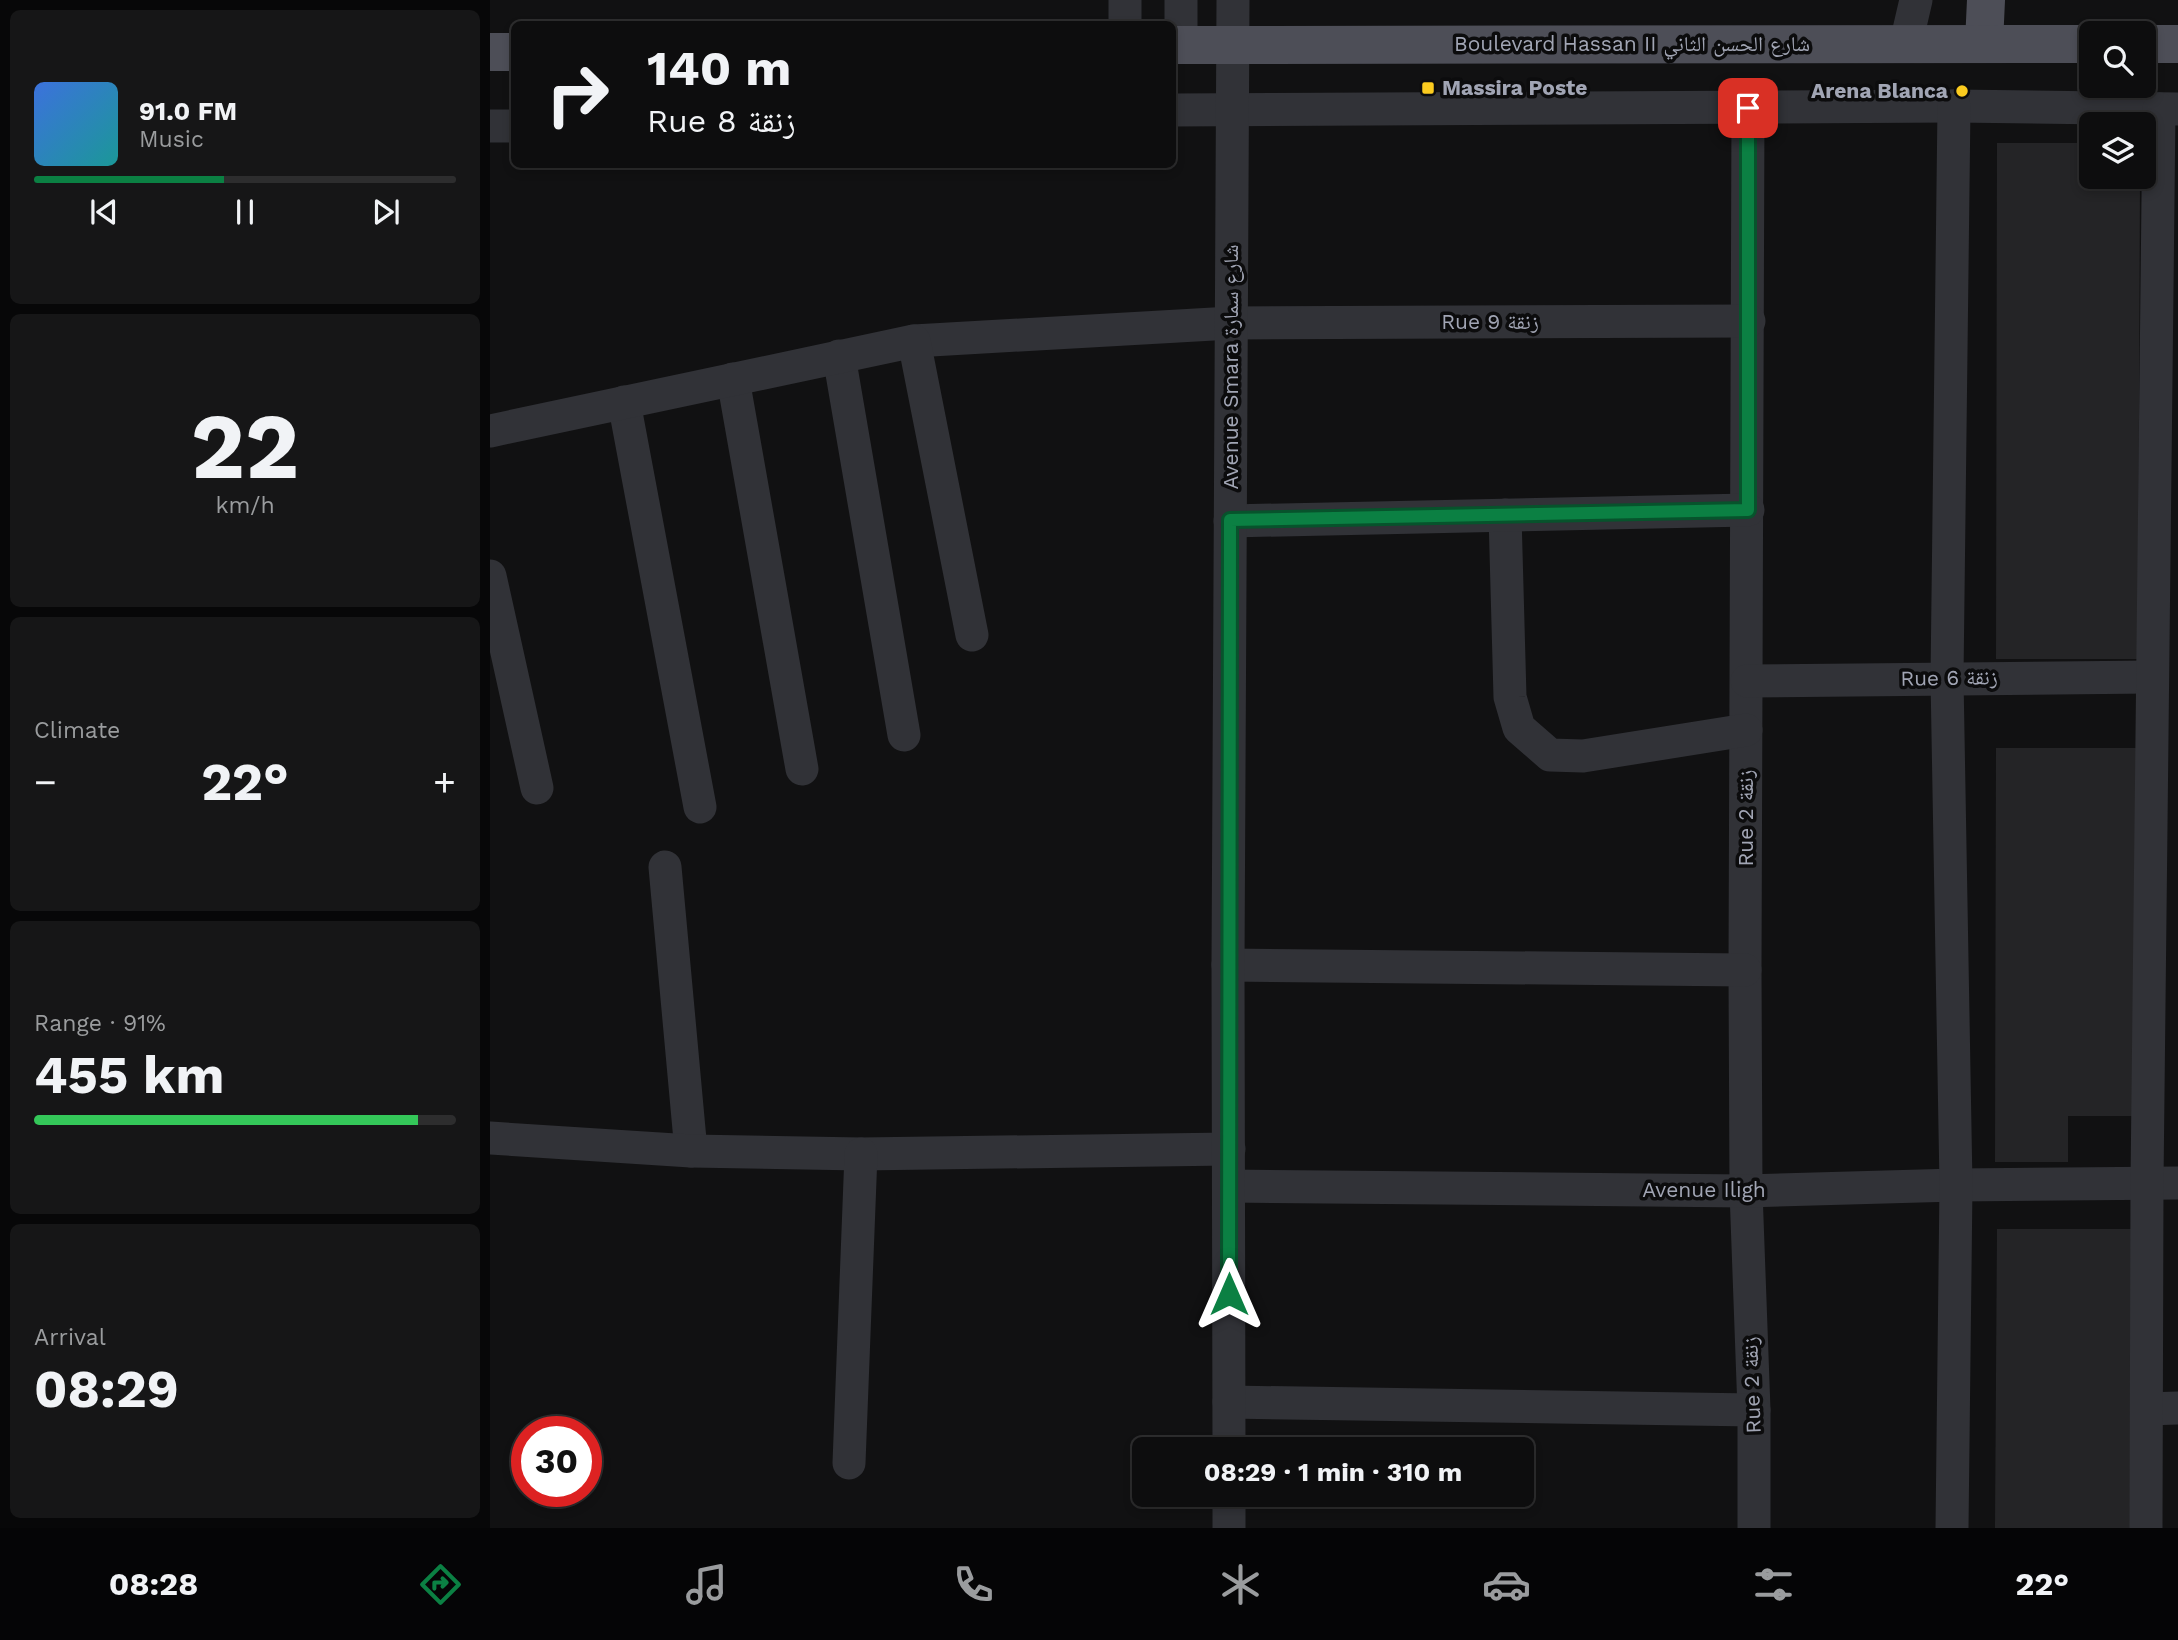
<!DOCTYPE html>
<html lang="en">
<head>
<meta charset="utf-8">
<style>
  body { margin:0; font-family:"Work Sans","Noto Naskh Arabic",sans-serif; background:#161617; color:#f1f3f6; height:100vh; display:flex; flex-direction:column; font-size:26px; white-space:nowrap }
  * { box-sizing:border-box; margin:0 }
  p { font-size:23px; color:#9a9c9e }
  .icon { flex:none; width:38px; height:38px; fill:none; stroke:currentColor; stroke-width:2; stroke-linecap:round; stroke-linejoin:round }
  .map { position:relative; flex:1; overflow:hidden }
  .side { display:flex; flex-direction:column; gap:10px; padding:10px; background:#070708; width:490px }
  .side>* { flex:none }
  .top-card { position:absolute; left:21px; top:21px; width:665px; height:147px; border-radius:10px; box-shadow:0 4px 10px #0003,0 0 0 2px #2d2d2e; background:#0d0d0e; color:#f1f3f6; overflow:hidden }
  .fabs { position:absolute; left:1589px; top:21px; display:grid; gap:14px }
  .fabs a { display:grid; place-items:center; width:77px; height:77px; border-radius:10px; background:#0d0d0e; box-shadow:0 4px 10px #0003,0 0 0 2px #2d2d2e; font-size:35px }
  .speed { position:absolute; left:21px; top:1416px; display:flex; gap:14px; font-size:35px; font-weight:700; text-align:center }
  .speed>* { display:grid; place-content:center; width:91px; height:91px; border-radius:50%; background:#0d0d0e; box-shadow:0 4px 10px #0003,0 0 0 2px #2d2d2e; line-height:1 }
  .speed .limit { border:10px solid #d22; background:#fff; color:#111 }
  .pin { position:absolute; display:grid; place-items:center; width:60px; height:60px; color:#fff; margin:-30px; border-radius:14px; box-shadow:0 4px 10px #0006 }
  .me { position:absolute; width:77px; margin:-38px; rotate:0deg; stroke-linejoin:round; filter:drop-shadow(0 0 5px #0008) }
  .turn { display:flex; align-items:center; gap:24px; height:147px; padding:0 21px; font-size:32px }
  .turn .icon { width:91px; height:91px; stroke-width:2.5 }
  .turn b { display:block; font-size:49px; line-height:60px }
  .big { font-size:52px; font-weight:700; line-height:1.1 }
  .side .widget { flex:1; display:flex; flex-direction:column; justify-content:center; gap:10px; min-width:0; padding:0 24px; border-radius:10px; background:#161617 }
  .side .dial { align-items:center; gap:0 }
  .dial b { font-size:91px; line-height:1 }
  .song { display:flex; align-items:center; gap:21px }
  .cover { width:84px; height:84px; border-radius:10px; background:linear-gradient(135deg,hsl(220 70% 55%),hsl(180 70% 35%)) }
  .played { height:7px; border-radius:4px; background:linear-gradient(90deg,#0b8043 45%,#2d2d2e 45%) }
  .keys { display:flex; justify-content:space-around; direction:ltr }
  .heat { display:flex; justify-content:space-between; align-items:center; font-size:38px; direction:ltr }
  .charge { height:10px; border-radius:5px; background:linear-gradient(90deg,#34c759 91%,#2d2d2e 0) }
  .trip { position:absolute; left:642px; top:1437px; width:402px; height:70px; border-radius:10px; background:#0d0d0e; box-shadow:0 4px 10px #0003,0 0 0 2px #2d2d2e; font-weight:700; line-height:70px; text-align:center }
  .tab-bar { display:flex; height:112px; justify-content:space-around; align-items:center; background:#050506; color:#9a9c9e }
  .tab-bar .icon { width:49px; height:49px }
  .tab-bar .selected { color:#0b8043 }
  .tab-bar b { font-size:32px; color:#f1f3f6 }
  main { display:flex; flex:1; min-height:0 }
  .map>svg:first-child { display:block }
  .building { fill:#242426 }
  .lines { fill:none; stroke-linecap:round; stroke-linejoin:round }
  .street { stroke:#313237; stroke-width:33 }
  .primary { stroke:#4d4e57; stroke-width:38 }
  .route-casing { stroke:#07532c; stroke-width:18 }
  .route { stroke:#0b8043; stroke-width:12 }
  .poi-dot { fill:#fbcb1f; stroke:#0c0c0d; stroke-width:2.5 }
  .labels { text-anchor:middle; stroke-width:7; stroke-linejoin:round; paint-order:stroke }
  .street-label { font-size:21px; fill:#a1a5b4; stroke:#0c0c0d }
  .poi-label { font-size:21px; font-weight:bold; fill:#a1a5b4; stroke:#0c0c0d; text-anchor:start }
</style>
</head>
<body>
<main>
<section class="side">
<div class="widget">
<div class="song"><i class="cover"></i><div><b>91.0 FM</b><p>Music</p></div></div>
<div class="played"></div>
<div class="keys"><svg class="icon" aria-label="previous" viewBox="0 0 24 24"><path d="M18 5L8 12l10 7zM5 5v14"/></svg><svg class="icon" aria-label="pause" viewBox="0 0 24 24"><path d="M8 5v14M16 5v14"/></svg><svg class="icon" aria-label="next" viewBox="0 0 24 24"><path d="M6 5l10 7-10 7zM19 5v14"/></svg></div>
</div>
<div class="widget dial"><b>22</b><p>km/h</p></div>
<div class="widget"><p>Climate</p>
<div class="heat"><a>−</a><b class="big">22°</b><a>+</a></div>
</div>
<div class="widget"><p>Range · 91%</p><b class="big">455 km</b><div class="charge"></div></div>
<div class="widget"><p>Arrival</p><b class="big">08:29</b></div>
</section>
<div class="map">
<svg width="1688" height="1528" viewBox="0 0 1688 1528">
  <rect width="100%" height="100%" fill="#111112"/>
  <g class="building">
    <path d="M1507 143H1601V177H1650L1648 659H1506Z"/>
    <path d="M1506 748H1649L1647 1116H1578V1162H1505Z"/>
    <path d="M1507 1229H1647L1646 1528H1505Z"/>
  </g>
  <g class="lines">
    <g class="street">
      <path d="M691 0V45"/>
      <path d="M635 24V0"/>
      <path d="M1416 43 1426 0"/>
      <path d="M1258 108 1255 970 1256 1191 1264 1410V1528"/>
      <path d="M682 110 1464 106 1688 109"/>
      <path d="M0 126H24"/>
      <path d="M424 341 741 323 1259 321"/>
      <path d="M349 356 414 735"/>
      <path d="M243 379 312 769"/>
      <path d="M134 402 210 807"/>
      <path d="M0 431 424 341 482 635"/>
      <path d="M1015 515 1020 697 1029 728 1060 755 1093 756 1256 730"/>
      <path d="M740 521 1258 510"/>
      <path d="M0 576 47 788"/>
      <path d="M1257 681 1661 677"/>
      <path d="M175 867 201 1151"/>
      <path d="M738 965 1255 970"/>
      <path d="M0 1138 201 1151 371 1154 739 1149"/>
      <path d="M739 1186 1256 1191 1466 1185 1688 1183"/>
      <path d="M739 1402 1264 1410"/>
      <path d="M1657 1409 1688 1408"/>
      <path d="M739 1449 738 965 743 0"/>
      <path d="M359 1463 371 1154"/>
      <path d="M739 1494V1528"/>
      <path d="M1462 1528 1466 1185 1457 678 1464 106"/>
      <path d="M1656 1528 1657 1183 1669 109"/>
    </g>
    <g class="primary">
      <path d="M1494 43 1496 0"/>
      <path d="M1654 44H1688"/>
      <path d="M682 45 1601 44"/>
      <path d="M0 52H24"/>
    </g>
  </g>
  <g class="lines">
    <defs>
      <path id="route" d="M739 1294 740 520 1258 510V108"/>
    </defs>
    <use href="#route" class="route-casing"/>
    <use href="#route" class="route"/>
  </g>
  <g class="poi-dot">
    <rect x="931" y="81" width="14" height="14" rx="3.5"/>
    <circle cx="1472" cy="91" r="7"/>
  </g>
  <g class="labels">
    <g class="street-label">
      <text x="1142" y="51">Boulevard Hassan II شارع الحسن الثاني</text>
      <text x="1000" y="329">Rue 9 زنقة</text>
      <text transform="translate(741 367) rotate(-90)" y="7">Avenue Smara شارع سمارة</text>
      <text transform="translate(1459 678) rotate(-1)" y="7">Rue 6 زنقة</text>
      <text transform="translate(1256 818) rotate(-90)" y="7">Rue 2 زنقة</text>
      <text x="1214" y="1197">Avenue Iligh</text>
      <text transform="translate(1262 1385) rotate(-92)" y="7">Rue 2 زنقة</text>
    </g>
    <g class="poi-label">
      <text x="952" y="95">Massira Poste</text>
      <text x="1458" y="98" text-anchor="end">Arena Blanca</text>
    </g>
  </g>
</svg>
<div class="fabs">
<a><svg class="icon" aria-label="search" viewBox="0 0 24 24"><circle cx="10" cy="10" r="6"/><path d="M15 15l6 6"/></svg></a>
<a><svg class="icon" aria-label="layers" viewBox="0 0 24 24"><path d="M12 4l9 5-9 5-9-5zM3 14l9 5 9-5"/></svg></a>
</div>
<div class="speed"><div class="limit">30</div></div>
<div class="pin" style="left:1258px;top:108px;background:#d93025"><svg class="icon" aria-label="arrive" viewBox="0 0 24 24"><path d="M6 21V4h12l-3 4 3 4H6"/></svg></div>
<svg class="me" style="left:739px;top:1294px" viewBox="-20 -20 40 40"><path d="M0-17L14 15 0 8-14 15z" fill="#0b8043" stroke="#fff" stroke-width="4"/></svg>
<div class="trip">08:29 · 1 min · 310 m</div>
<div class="top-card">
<div class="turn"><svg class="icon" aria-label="right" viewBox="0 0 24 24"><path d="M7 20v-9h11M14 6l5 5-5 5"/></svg><div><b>140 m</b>Rue 8 زنقة</div></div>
</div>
</div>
</main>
<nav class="tab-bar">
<b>08:28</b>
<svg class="icon selected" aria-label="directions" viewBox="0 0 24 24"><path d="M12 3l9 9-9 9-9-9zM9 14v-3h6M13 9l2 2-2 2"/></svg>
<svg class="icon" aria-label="music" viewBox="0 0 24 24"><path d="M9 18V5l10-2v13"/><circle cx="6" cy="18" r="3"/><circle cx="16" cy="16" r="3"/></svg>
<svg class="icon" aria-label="phone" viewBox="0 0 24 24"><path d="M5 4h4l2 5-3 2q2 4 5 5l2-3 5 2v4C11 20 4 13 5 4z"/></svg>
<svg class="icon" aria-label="climate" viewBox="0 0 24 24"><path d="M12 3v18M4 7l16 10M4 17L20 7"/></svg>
<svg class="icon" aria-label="car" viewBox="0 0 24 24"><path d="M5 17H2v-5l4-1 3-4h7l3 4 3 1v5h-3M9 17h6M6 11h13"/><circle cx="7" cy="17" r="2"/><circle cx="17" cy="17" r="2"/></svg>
<svg class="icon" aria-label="filters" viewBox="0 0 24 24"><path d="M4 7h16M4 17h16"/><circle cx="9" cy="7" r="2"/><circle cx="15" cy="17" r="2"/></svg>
<b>22°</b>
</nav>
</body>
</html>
